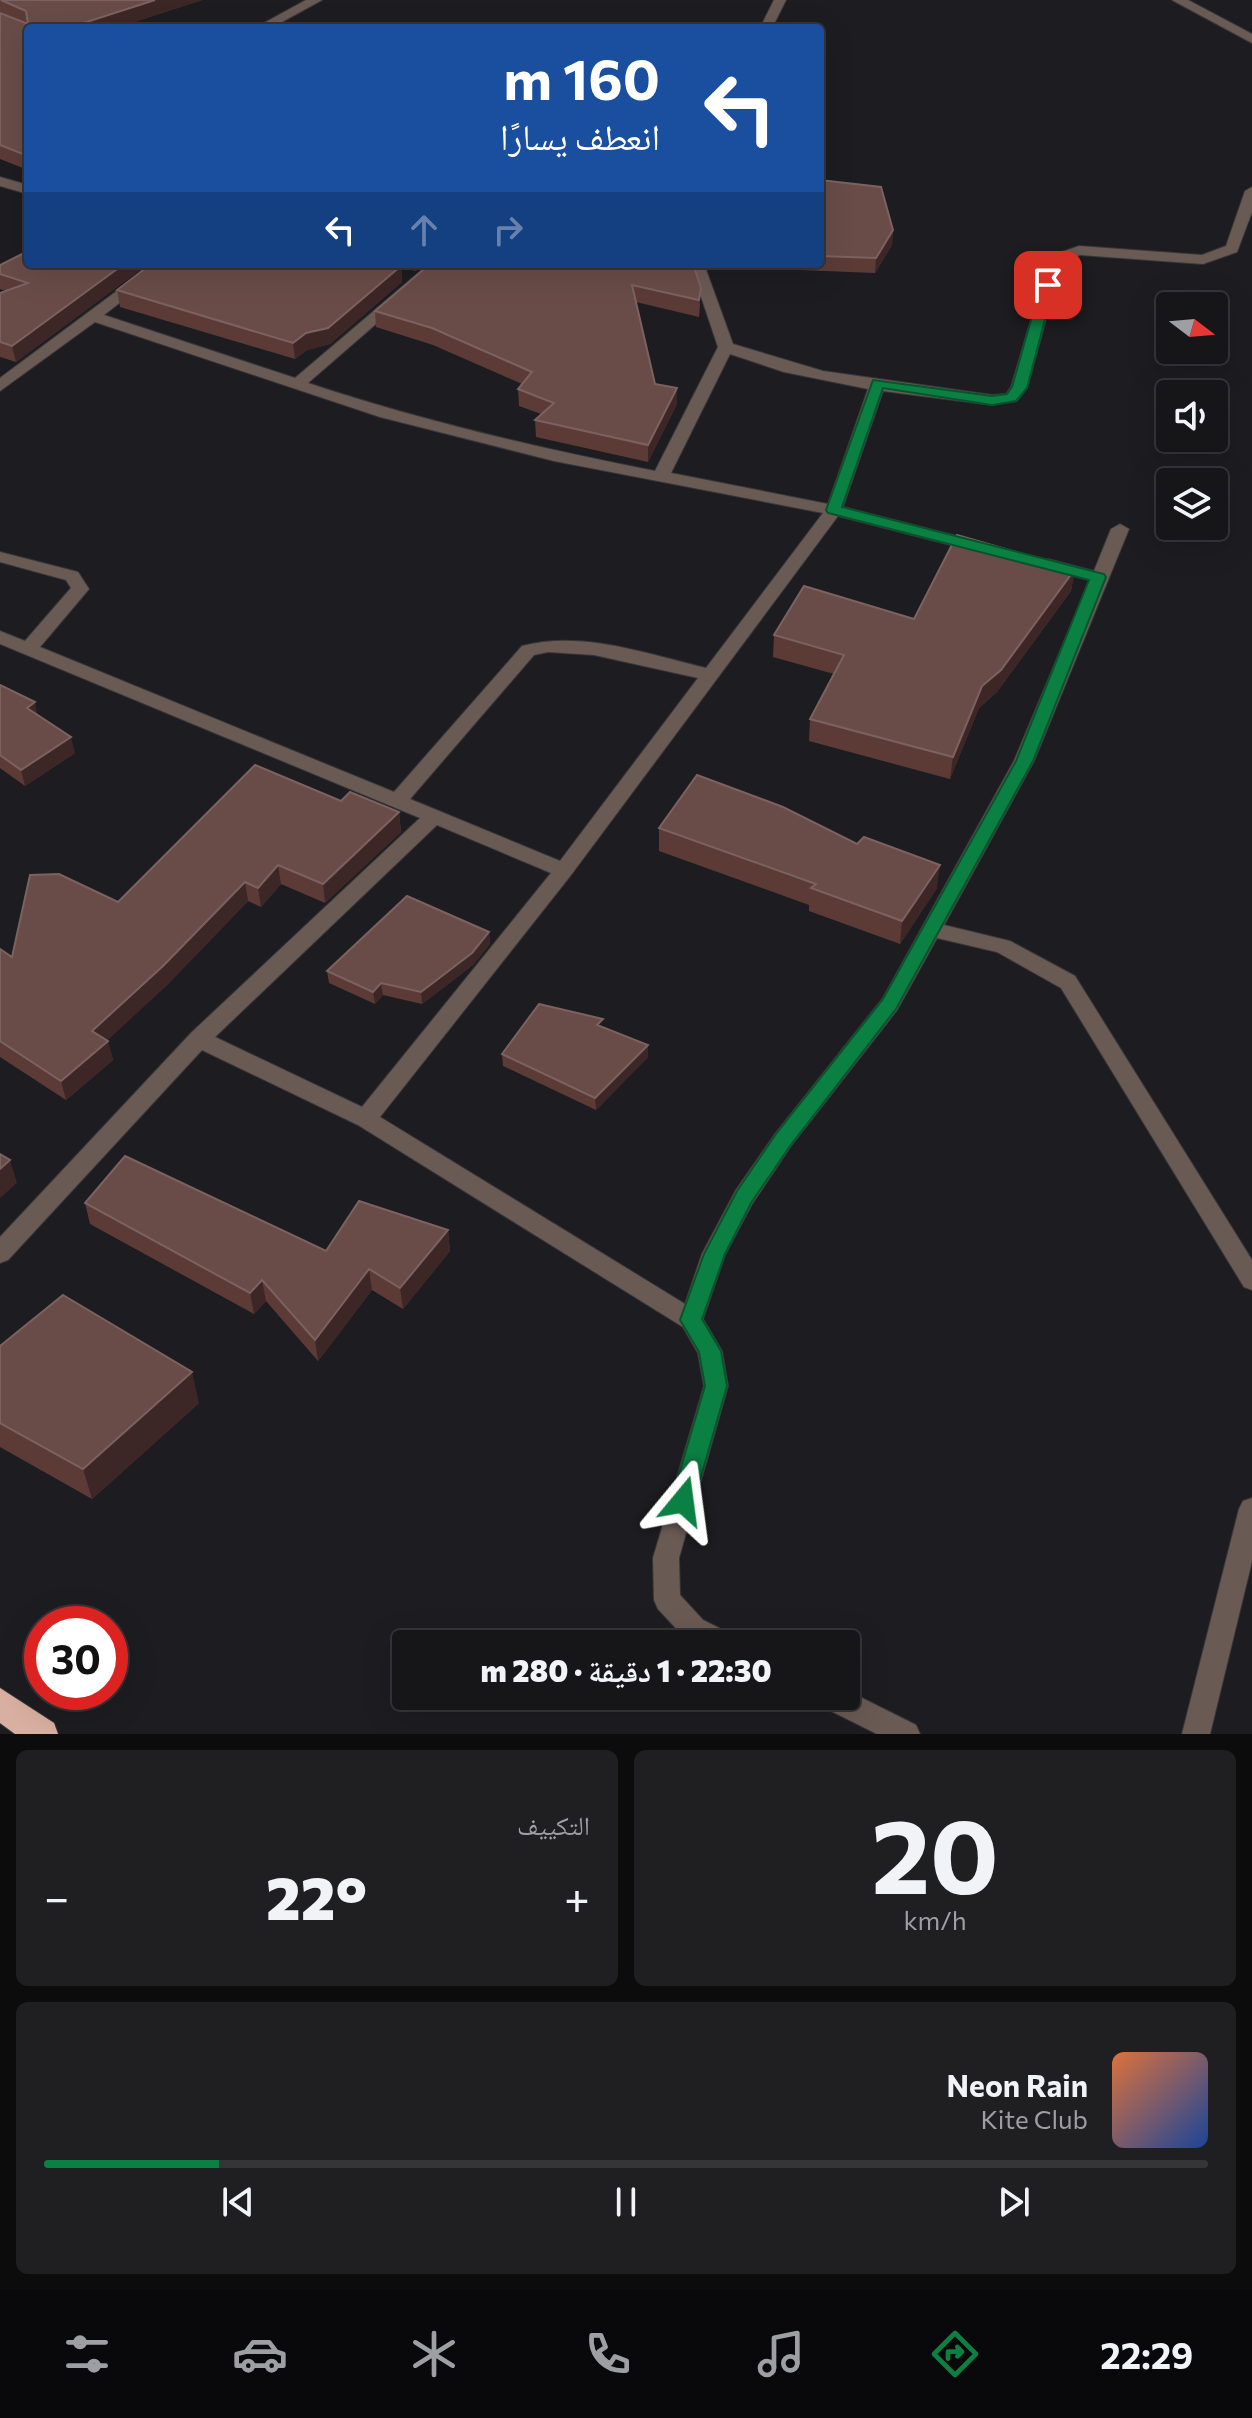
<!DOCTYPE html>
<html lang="ar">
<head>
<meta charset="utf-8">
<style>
  body { margin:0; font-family:Commissioner,"Noto Naskh Arabic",sans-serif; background:#1f1e21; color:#f1f3f6; direction:rtl; height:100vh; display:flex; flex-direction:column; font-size:30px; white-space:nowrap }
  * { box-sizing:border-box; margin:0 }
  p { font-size:26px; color:#9e9fa2 }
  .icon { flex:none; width:44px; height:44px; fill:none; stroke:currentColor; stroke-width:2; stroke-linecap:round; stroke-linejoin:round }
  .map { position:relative; height:1734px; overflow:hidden; direction:ltr }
  .panel { display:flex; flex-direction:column; gap:16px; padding:16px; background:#0c0c0d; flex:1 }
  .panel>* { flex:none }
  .top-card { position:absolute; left:24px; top:24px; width:800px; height:244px; border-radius:8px; box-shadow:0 8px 32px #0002,0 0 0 2px #353437; direction:rtl; background:#1a4fa0; color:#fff; overflow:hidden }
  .needle { width:52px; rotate:106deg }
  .controls { position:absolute; left:1156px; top:292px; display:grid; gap:16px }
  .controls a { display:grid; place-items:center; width:72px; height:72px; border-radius:8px; background:#161518; box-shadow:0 8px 32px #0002,0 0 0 2px #353437; font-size:40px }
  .speed { position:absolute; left:24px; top:1606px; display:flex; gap:16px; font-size:40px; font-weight:700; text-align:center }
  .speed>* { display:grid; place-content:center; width:104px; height:104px; border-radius:50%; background:#161518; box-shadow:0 8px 32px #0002,0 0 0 2px #353437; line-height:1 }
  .speed .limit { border:12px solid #d22; background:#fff; color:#111 }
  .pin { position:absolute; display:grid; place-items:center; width:68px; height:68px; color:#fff; margin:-34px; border-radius:16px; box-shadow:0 4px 12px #0006 }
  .me { position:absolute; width:88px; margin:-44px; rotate:16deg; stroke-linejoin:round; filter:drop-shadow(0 0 6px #0008) }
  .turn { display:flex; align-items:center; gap:28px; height:168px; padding:0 32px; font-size:36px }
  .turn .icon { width:104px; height:104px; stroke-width:2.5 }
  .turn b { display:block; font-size:56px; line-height:68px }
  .lanes { display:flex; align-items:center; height:76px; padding:0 32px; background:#0003; justify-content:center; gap:40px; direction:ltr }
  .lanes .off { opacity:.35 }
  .big { font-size:60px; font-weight:800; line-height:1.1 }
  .panel .widget { flex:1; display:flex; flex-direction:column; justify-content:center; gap:12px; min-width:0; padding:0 28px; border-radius:12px; background:#1f1e21 }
  .panel .dial { align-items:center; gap:0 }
  .dial b { font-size:104px; line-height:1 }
  .song { display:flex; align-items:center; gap:24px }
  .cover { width:96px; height:96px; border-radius:12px; background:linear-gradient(135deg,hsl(20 70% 55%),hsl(220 70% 35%)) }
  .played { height:8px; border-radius:4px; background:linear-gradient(90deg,#0b8043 15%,#353437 15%) }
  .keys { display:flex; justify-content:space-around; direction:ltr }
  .heat { display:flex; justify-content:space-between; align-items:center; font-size:44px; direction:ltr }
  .panel .tiles { flex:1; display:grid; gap:16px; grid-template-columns:1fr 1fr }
  .widget:last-child { grid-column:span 2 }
  .trip { position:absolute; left:392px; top:1630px; width:468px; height:80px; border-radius:8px; background:#161518; box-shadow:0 8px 32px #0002,0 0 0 2px #353437; font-weight:800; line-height:80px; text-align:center; direction:rtl }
  .dock { display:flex; height:128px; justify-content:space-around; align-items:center; background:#09080a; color:#9e9fa2 }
  .dock .icon { width:56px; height:56px }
  .dock .current { color:#0b8043 }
  .dock b { font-size:36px; color:#f1f3f6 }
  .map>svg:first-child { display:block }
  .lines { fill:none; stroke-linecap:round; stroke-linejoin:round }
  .street-casing { stroke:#38373a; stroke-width:2 }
  .highway-casing { stroke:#38373a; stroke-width:2 }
  .street { fill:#6a5a54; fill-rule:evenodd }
  .highway { fill:#d8afa0; fill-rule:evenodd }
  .wall { fill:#5c3b37 }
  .shaded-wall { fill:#3d2726 }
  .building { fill:#694c48; stroke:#7b6260; stroke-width:2 }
  .route { fill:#0b8043; stroke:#07532c; stroke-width:2 }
</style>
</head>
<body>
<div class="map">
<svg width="1252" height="1734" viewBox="0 0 1252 1734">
  <rect width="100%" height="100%" fill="#1d1c20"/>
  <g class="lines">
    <defs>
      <g id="street">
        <path d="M306 0H322L271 28H255Z"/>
        <path d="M774 0H786L772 28H760Z"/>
        <path d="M1172 0H1188L1252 34V43Z"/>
        <path d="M0 177 28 185V194L0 186Z"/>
        <path d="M1252 187V212L1237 252 1203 264 1080 255 1062 262 1027 388 1017 401 992 405 883 391 843 507 984 543 987 547 984 551 978 552 838 516 571 875 380 1117 685 1304 702 1254 736 1190 775 1134 883 998 1014 761 1090 580 1042 568 1039 564 1048 559 1094 571 1111 529 1120 524 1129 529 1034 761 944 925 1010 941 1075 976 1252 1260V1290L1244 1287 1061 988 997 952 937 938 897 1010 791 1146 752 1204 725 1255 703 1319 722 1351 728 1386 679 1558 680 1595 703 1620 733 1635 737 1644H697L685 1638 658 1609 654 1600 653 1558 704 1386 698 1353 683 1327 358 1125 202 1050 8 1260 0 1263V1237L191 1033 420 818 0 644V631L25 641 71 588 66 580 0 562V552L78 572 89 589 40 647 394 792 522 646C582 630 647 654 706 668L823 513 554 461 380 417 95 322 0 391V378L153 264H169L104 315 295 378 429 264H445L308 383C422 421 538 448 655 471L718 347 690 264H704L733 344 823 371 992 395 1006 394 1011 387 1050 256 1079 246 1202 255 1226 246 1245 191ZM730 354 784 372 868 389 828 504 671 473ZM548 652 594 655 698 678 560 861 410 799 534 655ZM437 825 551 873 362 1107 215 1037Z"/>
        <path d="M1252 1498V1561L1210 1734H1182L1239 1509 1243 1501Z"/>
        <path d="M846 1690 916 1725 920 1734H877L819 1705 815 1696H846Z"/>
      </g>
      <path id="highway" d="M0 1688 54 1723 58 1734H15L0 1723Z"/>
    </defs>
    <use href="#street" class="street-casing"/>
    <use href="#highway" class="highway-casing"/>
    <use href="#street" class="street"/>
    <use href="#highway" class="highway"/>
  </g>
  <g class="wall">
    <path d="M0 0H202L116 28H28V170L0 159Z"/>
    <path d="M820 180 893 230 892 245 875 273 774 269 772 264H820Z"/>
    <path d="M28 264H148L16 362 0 357V293L6 291 0 289V265Z"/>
    <path d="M151 264H425L416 271 401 267 402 282 330 344 307 350 295 359 120 307 117 290Z"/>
    <path d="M693 264 700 304 699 317 636 302 655 384 677 388V404L648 462 536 437 535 420 541 414 519 406 518 389 522 384 433 345 376 327 375 311Z"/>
    <path d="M1075 569 1071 591 997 692 979 708 950 779 809 741 810 719 834 674 773 657 774 635 914 619Z"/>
    <path d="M0 685 38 715 75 753 25 786 0 768Z"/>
    <path d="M341 801 399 812 401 832 325 903 281 884 261 907 248 901 167 985 107 1040 113 1060 66 1100 0 1057V949L12 957 118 902Z"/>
    <path d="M659 828 937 888 900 944 809 911V905L659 851Z"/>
    <path d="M489 932 490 944 473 965 422 1004 383 995 375 1004 329 983 327 971Z"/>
    <path d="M604 1028 648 1057 596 1110 503 1066 502 1054Z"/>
    <path d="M85 1203 326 1251 448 1230 450 1251 403 1309 372 1290 318 1361 266 1301 254 1314 90 1224Z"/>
    <path d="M0 1346 199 1403 92 1499 0 1447Z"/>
  </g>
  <g class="shaded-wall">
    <path d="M155 0H202L116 28H68Z"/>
    <path d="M893 230 892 245 875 273 876 258Z"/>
    <path d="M124 264H148L16 362 12 346Z"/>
    <path d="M416 264H425L416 271Z"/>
    <path d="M401 266 402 282 330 344 307 350 295 359 293 343Z"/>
    <path d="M677 388V404L648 462V445Z"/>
    <path d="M1075 569 1071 591 997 692 979 708 950 779 953 757 982 686Z"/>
    <path d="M35 702 38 718 27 708Z"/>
    <path d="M71 737 75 753 25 786 21 770Z"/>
    <path d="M399 812 401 832 325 903 323 884Z"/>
    <path d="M278 865 281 884 261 907 258 888Z"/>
    <path d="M940 865 937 888 900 944 902 921Z"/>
    <path d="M245 882 248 901 167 985 97 1050 92 1031Z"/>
    <path d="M489 932 490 944 473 965 422 1004 421 992Z"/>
    <path d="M381 983 383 995 375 1004 373 992Z"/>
    <path d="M108 1041 113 1060 66 1100 61 1081Z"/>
    <path d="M648 1045V1057L596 1110 595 1098Z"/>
    <path d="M10 1160 17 1183 0 1198V1169Z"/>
    <path d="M448 1230 450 1251 403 1309 400 1288Z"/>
    <path d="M369 1269 372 1290 318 1361 315 1340Z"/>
    <path d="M262 1280 266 1301 254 1314 250 1293Z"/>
    <path d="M192 1372 199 1403 92 1499 83 1469Z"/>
  </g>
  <g class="building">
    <path d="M1 0H155L68 28H28V156L0 145V13L28 24 26 11Z"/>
    <path d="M820 180 881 187 893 230 876 258 820 256Z"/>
    <path d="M28 251V264H124L12 346 0 342V293L28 283 0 274V265Z"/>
    <path d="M151 264H394L401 266 328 328 306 333 293 343 117 290Z"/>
    <path d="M430 264H693L701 288 699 300 632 285 655 384 677 388 648 445 535 420 554 403 518 389 532 372 432 328 375 311Z"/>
    <path d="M957 535 1075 569 1001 670 982 686 953 757 810 719 844 655 774 635 804 586 914 619Z"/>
    <path d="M0 685 35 702 27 708 71 737 21 770 0 755Z"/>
    <path d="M255 765 341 801 350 792 399 812 323 884 278 865 258 888 245 882 163 966 92 1031 108 1041 61 1081 0 1041V949L12 957 30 875 59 874 118 902Z"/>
    <path d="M697 775 783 807 857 844 864 837 940 865 902 921 811 888 816 884 659 828Z"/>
    <path d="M407 896 489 932 472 953 421 992 381 983 373 992 327 971Z"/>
    <path d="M539 1004 603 1019 597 1025 648 1045 595 1098 502 1054Z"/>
    <path d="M0 1154 10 1160 0 1169Z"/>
    <path d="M125 1156 326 1251 359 1201 448 1230 400 1288 369 1269 315 1340 262 1280 250 1293 85 1203Z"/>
    <path d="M63 1295 192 1372 83 1469 0 1423V1346Z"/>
  </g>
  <path class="route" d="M1048 281 1054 285 1027 388 1016 401 992 405 883 388 842 507 1104 574 1106 577 1033 761 896 1009 790 1146 751 1203 725 1254 702 1319 721 1351 727 1386 694 1501 691 1508 683 1511 674 1508 671 1501 705 1386 699 1352 680 1320 704 1254 737 1191 776 1134 883 999 1016 761 1089 580 828 513 826 510 873 380 992 396 1007 394 1012 387 1041 285Z"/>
</svg>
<div class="controls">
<a><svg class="needle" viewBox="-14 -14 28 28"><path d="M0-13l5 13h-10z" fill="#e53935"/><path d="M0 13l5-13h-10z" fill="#9e9fa2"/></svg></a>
<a><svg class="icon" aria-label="sound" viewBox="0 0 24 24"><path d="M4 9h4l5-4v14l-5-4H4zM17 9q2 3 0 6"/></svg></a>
<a><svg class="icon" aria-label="layers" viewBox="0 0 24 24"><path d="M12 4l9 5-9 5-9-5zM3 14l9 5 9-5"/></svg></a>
</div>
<div class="speed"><div class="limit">30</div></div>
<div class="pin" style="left:1048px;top:285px;background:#d93025"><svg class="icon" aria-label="arrive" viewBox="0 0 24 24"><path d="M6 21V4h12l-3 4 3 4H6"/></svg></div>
<svg class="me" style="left:683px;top:1501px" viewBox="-20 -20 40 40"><path d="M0-17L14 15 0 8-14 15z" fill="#0b8043" stroke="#fff" stroke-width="4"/></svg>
<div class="trip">22:30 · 1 دقيقة · 280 m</div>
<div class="top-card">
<div class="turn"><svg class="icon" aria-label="left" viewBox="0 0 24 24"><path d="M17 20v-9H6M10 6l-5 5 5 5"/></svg><div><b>160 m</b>انعطف يسارًا</div></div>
<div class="lanes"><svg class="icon" aria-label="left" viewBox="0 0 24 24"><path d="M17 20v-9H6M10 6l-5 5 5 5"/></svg><svg class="icon off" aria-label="ahead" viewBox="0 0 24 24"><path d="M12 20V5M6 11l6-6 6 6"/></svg><svg class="icon off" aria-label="right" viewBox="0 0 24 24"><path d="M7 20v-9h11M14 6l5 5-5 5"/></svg></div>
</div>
</div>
<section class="panel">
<div class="tiles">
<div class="widget dial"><b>20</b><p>km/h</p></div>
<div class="widget"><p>التكييف</p>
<div class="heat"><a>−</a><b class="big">22°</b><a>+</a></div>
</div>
<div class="widget">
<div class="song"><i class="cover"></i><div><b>Neon Rain</b><p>Kite Club</p></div></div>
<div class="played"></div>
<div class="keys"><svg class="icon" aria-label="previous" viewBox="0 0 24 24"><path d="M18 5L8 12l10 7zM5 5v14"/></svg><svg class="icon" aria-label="pause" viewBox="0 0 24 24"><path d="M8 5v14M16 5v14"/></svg><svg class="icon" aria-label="next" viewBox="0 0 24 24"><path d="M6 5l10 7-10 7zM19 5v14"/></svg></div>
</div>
</div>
</section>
<nav class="dock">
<b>22:29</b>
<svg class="icon current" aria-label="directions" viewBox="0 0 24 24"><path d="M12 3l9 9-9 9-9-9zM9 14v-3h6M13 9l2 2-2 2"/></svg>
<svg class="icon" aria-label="music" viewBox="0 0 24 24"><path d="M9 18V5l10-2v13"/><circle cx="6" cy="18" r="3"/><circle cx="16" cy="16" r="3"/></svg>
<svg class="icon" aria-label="phone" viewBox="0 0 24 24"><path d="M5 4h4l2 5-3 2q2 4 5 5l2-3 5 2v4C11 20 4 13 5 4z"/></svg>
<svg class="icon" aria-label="climate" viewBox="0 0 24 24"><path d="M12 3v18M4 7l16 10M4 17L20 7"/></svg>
<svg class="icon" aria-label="car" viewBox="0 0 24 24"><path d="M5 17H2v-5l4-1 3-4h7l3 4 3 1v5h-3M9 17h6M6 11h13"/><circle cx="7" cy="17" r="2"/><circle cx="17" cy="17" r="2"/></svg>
<svg class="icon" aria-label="filters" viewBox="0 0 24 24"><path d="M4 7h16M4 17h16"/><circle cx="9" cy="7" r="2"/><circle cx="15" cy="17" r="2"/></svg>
</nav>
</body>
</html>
